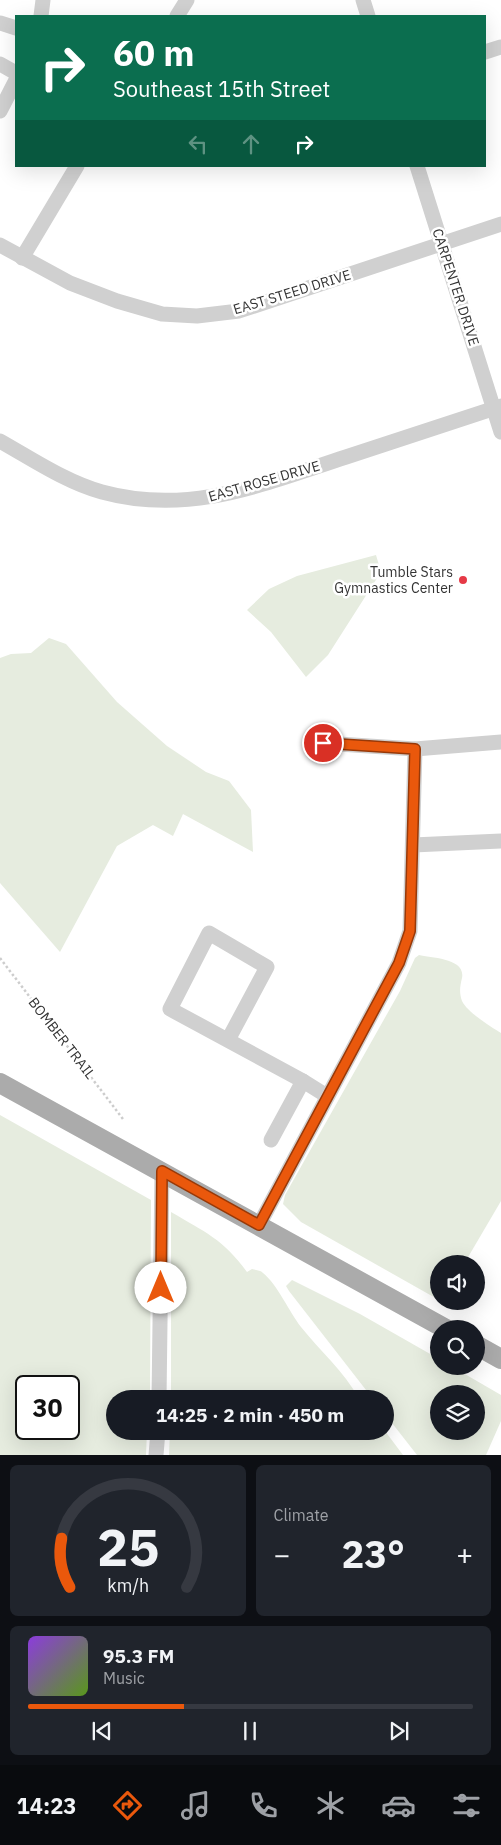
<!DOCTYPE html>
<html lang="en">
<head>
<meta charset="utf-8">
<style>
  body { margin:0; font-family:"IBM Plex Sans",sans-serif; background:#20242c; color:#f1f3f6; height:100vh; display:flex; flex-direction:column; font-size:19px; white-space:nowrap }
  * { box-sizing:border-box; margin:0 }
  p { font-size:16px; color:#9ea1a6 }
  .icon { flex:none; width:28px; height:28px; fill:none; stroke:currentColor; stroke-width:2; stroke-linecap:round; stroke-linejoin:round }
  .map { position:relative; height:1455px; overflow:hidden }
  .details { display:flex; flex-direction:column; gap:10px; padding:10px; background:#0d0f14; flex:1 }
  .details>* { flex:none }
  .top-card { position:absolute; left:15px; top:15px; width:471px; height:152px; border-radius:0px; box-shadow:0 5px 20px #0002; background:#0b6e4f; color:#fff; overflow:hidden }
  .controls { position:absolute; left:430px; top:1255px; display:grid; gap:10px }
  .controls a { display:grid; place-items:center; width:55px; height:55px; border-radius:50%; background:#171b24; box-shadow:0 5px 20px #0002; font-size:25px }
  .speed { position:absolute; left:15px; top:1375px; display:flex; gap:10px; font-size:25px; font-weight:700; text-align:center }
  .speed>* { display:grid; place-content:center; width:65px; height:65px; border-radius:50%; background:#171b24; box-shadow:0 5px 20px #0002; line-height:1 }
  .speed .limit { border:2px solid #111; border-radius:8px; background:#fff; color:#111 }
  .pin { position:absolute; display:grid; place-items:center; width:42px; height:42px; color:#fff; margin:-21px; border:2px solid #fff; border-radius:50%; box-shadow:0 1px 5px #0007 }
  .me { position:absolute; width:55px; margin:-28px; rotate:0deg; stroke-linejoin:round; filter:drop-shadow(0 0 4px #0008) }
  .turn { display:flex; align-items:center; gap:18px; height:105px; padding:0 15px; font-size:22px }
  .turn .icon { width:65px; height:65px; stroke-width:2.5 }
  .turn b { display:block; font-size:35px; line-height:42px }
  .lanes { display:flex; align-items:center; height:48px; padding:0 15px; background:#0003; justify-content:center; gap:25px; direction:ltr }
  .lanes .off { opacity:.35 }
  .big { font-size:38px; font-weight:700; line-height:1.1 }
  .details .tile { flex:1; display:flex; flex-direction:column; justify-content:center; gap:8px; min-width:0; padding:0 18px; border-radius:8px; background:#20242c }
  .details .dial { align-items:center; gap:0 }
  .dial svg { height:130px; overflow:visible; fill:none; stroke:#363941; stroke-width:7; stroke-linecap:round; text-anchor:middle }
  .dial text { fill:#f1f3f6; stroke:none }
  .song { display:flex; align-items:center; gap:15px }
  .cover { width:60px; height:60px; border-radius:8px; background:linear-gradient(135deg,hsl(270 70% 55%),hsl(90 70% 35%)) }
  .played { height:5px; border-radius:2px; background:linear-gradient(90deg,#ea580c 35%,#363941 35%) }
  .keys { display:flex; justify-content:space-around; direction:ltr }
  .heat { display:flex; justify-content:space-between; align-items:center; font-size:28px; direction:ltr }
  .details .tiles { flex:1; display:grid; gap:10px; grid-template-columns:1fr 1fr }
  .tile:last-child { grid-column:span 2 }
  .trip { position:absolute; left:106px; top:1390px; width:288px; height:50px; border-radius:25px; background:#171b24; box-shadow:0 5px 20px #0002; font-weight:700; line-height:50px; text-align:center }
  .tabs { display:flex; height:80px; justify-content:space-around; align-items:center; background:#090b0e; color:#9ea1a6 }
  .tabs .icon { width:35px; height:35px }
  .tabs .on { color:#ea580c }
  .tabs b { font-size:22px; color:#f1f3f6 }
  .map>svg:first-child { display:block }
  .green { fill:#e6ecdf; fill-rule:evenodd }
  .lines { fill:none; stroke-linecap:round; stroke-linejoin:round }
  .path { stroke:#cdcdcd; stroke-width:2.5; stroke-dasharray:2.5 2.5; stroke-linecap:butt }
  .minor { stroke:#d0d0d0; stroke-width:15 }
  .major { stroke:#ababab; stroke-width:20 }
  .route-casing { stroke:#983908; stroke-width:12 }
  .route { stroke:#ea580c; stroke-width:9 }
  .poi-dot { fill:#e63946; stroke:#fff; stroke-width:2 }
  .labels { text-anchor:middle; stroke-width:5; stroke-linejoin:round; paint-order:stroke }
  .street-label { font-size:14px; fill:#333; stroke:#fff }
  .poi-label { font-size:14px; fill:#333; stroke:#fff; text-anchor:end }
</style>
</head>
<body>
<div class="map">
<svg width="501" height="1455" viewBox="0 0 501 1455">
  <rect width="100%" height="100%" fill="#fff"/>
  <g class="green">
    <path d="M376 555 381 572 328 655 306 677 271 632 247 610 269 589 297 576Z"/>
    <path d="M49 638 66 644 117 702 167 746 206 772 229 781 251 810 253 852 183 814 173 836 153 825 117 846 60 952 0 883V658L11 654 31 653Z"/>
    <path d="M419 955C431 958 466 958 462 978 460 986 459 993 462 1001 467 1012 491 1027 501 1033V1201L464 1264H439V1300L301 1222 283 1204 285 1195 400 991 415 958Z"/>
    <path d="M0 1115 151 1200 150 1399H115V1431H147L146 1455H0ZM26 1386H69V1429H26Z"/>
    <path d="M171 1212C205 1232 223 1239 247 1272L252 1269C256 1270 260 1270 263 1273 277 1284 290 1313 301 1327 320 1351 344 1371 359 1399H171Z"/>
    <path d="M292 1280 360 1314 439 1359V1366H451L501 1395V1421L486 1455H417L385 1414V1399H373L289 1291 286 1286ZM439 1394H476V1431H439Z"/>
    <path d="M170 1431H385L403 1455H169Z"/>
  </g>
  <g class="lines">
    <path class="path" d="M0 958 123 1119"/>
    <g class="minor">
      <path d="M363 0 368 16"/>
      <path d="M41 16 43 0"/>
      <path d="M177 16 187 0"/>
      <path d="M0 23 16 28"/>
      <path d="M485 52 501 47"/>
      <path d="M0 64 16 73"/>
      <path d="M0 111 16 80"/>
      <path d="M417 166 501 432"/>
      <path d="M0 245 70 283 117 301 162 314 197 316 239 311 501 224"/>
      <path d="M22 258 77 166"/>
      <path d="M0 441C32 459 66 482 102 492 190 516 263 484 346 457 397 440 449 423 501 406"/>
      <path d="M323 743 415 749 501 742"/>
      <path d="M413 845 501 841"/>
      <path d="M228 1040 267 967 209 933 170 1009 303 1081"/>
      <path d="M271 1140 303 1081 327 1096"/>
      <path d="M259 1225 399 963 410 931 415 749"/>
      <path d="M159 1399 162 1171"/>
      <path d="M156 1455 158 1431"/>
    </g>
    <g class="major">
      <path d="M0 1083 446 1329"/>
      <path d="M476 1345 501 1359"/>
    </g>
  </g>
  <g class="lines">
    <defs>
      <path id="route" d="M161 1288 162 1171 259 1225 399 963 410 931 415 749 323 743"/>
    </defs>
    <use href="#route" class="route-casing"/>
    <use href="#route" class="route"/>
  </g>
  <circle class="poi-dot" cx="463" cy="580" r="5"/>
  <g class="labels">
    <g class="street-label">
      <text transform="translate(456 287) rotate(72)" y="5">CARPENTER DRIVE</text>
      <text transform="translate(292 292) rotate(-17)" y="5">EAST STEED DRIVE</text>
      <text transform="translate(264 481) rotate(-16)" y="5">EAST ROSE DRIVE</text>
      <text transform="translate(62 1038) rotate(52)" y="5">BOMBER TRAIL</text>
    </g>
    <g class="poi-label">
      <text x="453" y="577">Tumble Stars<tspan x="453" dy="16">Gymnastics Center</tspan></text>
    </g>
  </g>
</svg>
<div class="controls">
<a><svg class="icon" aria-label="sound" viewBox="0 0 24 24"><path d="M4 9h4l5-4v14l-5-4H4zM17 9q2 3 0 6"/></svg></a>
<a><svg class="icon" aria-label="search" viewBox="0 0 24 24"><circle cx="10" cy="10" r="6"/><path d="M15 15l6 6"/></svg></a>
<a><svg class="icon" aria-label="layers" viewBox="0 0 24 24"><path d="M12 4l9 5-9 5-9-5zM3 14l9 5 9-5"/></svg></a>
</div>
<div class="speed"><div class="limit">30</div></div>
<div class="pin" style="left:323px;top:743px;background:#d93025"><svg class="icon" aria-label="arrive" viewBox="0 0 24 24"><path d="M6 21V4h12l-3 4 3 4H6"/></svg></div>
<svg class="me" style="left:161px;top:1288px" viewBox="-20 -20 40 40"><circle r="19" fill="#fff"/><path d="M0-13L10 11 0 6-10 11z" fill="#ea580c"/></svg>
<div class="trip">14:25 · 2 min · 450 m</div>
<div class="top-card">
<div class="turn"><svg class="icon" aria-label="right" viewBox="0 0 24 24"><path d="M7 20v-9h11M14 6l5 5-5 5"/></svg><div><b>60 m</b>Southeast 15th Street</div></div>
<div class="lanes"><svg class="icon off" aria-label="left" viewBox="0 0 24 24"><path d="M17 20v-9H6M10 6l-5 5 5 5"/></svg><svg class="icon off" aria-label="ahead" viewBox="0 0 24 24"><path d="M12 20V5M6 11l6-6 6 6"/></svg><svg class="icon" aria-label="right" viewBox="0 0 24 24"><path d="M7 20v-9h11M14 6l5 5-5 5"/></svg></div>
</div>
</div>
<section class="details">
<div class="tiles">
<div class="tile dial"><svg viewBox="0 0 100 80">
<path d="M14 69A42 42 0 1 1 86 69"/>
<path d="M14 69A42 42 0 0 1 9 39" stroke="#ea580c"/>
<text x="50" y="56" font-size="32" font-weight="700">25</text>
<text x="50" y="72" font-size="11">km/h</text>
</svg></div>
<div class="tile"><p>Climate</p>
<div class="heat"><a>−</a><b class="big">23°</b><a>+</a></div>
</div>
<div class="tile">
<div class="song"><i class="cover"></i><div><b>95.3 FM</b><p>Music</p></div></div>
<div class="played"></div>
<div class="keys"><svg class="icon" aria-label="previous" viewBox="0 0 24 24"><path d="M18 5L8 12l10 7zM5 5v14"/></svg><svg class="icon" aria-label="pause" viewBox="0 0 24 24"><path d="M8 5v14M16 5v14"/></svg><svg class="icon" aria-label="next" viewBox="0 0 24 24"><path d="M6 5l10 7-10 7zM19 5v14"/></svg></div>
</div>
</div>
</section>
<nav class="tabs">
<b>14:23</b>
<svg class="icon on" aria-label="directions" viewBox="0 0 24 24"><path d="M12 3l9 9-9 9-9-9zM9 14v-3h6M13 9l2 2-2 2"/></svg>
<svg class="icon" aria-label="music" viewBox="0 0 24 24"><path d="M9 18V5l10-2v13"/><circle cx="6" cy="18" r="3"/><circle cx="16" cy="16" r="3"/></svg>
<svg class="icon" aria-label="phone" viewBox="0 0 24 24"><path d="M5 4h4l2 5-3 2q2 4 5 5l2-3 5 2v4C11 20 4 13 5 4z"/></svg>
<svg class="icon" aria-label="climate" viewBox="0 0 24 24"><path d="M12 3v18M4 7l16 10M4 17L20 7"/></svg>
<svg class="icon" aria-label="car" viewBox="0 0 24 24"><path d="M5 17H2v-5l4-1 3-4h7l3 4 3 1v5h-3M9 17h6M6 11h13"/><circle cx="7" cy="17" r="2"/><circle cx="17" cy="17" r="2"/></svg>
<svg class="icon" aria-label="filters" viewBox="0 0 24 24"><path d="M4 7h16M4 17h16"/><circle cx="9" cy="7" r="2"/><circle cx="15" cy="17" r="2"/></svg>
</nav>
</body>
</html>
